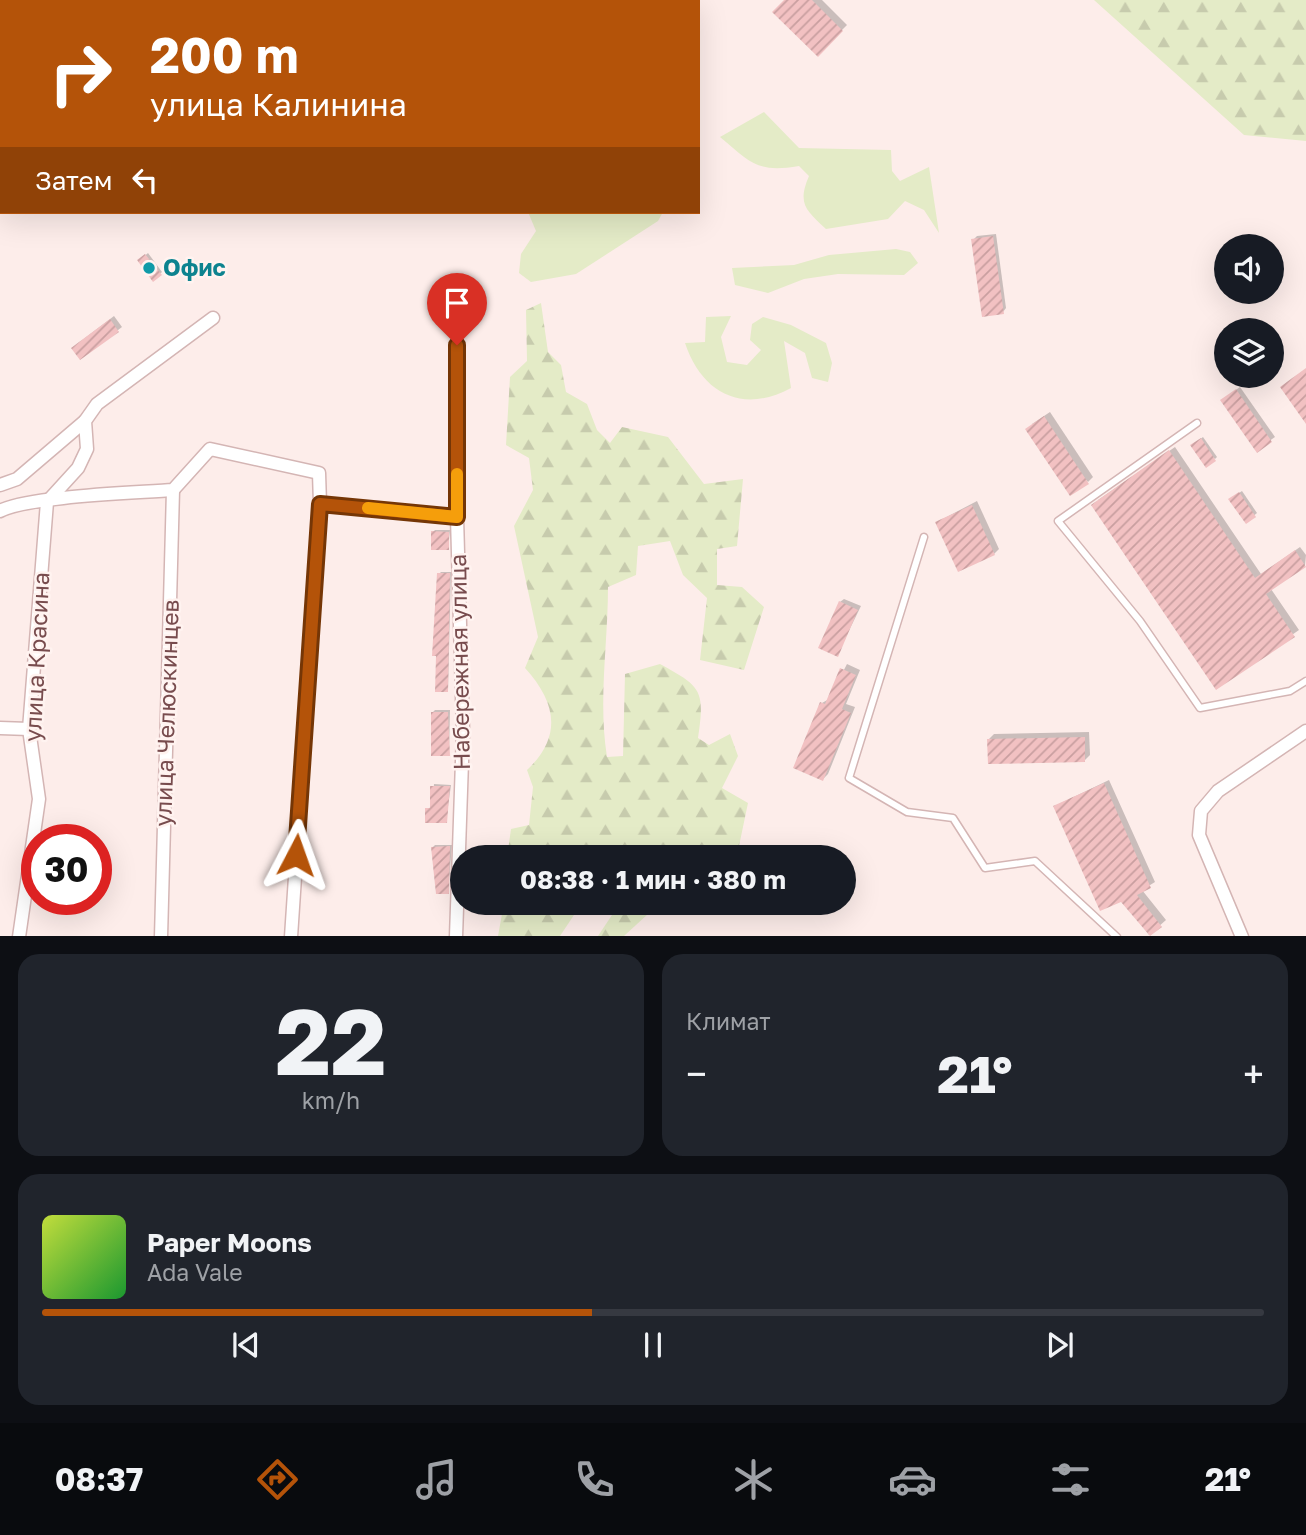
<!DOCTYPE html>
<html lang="ru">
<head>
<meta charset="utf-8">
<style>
  body { margin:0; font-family:"Golos Text",sans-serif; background:#20242c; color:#f1f3f6; height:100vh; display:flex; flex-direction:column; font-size:26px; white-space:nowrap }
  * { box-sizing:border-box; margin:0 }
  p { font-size:23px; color:#9ea1a6 }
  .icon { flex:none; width:38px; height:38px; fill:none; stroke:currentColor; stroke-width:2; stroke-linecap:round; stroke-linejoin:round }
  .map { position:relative; height:936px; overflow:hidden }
  .side { display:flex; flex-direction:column; gap:18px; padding:18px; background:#0d0f14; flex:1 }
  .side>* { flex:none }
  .hud { position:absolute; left:0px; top:0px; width:700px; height:214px; box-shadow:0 7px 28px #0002; background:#b45309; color:#fff; overflow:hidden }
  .fabs { position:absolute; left:1214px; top:234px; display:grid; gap:14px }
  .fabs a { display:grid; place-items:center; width:70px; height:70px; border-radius:50%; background:#171b24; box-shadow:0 7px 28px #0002; font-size:35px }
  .speed { position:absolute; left:21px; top:824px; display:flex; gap:14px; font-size:35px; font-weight:700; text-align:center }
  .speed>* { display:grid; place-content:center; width:91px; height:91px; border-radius:50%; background:#171b24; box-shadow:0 7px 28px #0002; line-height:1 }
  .speed .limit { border:10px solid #d22; background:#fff; color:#111 }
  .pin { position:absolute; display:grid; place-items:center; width:60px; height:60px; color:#fff; margin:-72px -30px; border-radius:50% 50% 50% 0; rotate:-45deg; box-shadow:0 0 7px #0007 }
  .pin .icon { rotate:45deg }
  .me { position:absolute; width:77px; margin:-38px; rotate:4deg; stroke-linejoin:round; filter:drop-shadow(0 0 5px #0008) }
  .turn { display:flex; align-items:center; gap:24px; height:147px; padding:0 35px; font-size:32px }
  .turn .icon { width:91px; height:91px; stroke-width:2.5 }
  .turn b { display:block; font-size:49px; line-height:60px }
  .then { display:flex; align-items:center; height:66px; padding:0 35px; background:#0003; gap:14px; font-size:26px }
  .big { font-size:52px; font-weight:700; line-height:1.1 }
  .side .card { flex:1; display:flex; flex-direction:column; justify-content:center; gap:10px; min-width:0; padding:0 24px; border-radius:21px; background:#20242c }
  .side .dial { align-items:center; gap:0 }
  .dial b { font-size:91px; line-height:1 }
  .song { display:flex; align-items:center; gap:21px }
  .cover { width:84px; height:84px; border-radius:10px; background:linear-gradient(135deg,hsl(70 70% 55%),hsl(130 70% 35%)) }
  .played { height:7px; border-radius:4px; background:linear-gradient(90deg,#b45309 45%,#363941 45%) }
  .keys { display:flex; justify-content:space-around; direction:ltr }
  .heat { display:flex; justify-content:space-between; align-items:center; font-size:38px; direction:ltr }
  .side .tiles { flex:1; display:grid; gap:18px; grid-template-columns:1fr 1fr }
  .card:last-child { grid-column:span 2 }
  .trip { position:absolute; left:450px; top:845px; width:406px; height:70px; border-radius:35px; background:#171b24; box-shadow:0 7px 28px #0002; font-weight:700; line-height:70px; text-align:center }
  .dock { display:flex; height:112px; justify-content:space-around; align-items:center; background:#090b0e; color:#9ea1a6 }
  .dock .icon { width:49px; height:49px }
  .dock .current { color:#b45309 }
  .dock b { font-size:32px; color:#f1f3f6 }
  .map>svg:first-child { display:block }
  .green { fill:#e4ebc7 }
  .forest { fill:url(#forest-firs) }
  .shadow { fill:#0003 }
  .building { fill:url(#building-hatch) }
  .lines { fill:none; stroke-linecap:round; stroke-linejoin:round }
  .service-casing { stroke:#d4b5b4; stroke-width:9 }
  .minor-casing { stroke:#d4b5b4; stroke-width:15 }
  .service { stroke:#fff; stroke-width:6 }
  .minor { stroke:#fff; stroke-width:12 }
  .route-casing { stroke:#753606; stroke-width:18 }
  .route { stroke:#b45309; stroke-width:12 }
  .slow { stroke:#f59e0b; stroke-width:12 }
  .culture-dot { fill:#0f9aa8; stroke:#fff3f0; stroke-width:2.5 }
  .labels { text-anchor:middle; stroke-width:5; stroke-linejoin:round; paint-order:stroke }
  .culture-label { font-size:23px; font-weight:bold; fill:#0d838f; stroke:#fff3f0; text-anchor:start }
  .street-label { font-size:23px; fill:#784c4e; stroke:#fff3f0 }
</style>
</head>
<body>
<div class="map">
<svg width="1306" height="937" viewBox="0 0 1306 937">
  <defs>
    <pattern id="forest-firs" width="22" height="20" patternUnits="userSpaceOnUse" patternTransform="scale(1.75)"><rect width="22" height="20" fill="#e4ebc7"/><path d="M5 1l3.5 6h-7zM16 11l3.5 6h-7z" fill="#c7cbad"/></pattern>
    <pattern id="building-hatch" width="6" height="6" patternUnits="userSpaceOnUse" patternTransform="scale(1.75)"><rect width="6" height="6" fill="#f2c1c2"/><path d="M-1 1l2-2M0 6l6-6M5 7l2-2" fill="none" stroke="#c99fa0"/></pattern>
  </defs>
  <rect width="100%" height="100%" fill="#fdedea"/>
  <g class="green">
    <path d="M764 112 799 148 891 150 892 171 900 181 929 167 939 233 924 210 905 201 888 219 826 229C806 210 797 204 809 176L799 166C757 173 751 163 720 137Z"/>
    <path d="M528 212H663L658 221 576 274 531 282 519 273 521 254 536 231Z"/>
    <path d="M896 249 910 252 918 263 904 275 838 274 804 279 768 293 735 285 732 268 794 265 829 255Z"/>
    <path d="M731 316 721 337 727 362 747 365 761 350 750 340 752 324 763 317 791 325 826 343 832 363 828 382 812 378 805 353 784 341 791 388C743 414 702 394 685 343L705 342 706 317Z"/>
  </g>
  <g class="forest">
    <path d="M1094 0H1306V141L1244 135Z"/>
    <path d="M541 303 548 352 561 365 566 392 587 404 597 430 610 443 622 427 668 437 704 484 743 479 737 546 717 549V585L742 587 764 607 744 670 700 660 707 598 683 575 670 541 638 546 636 575 608 587C608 644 598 701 607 757L623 756 625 674 660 664C702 687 705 690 698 738L709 745 730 734 738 756 722 788 748 803 739 846 718 857H507L511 829 529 825 533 787 527 770C563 736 556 702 525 668L538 637 514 526 533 490 529 458 506 445 510 377 527 361 526 310Z"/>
    <path d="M504 903H582L560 936H498Z"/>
    <path d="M620 903H660L624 936H598Z"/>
  </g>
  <g class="shadow">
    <path d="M786 0H822L847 25 818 54Z"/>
    <path d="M996 234 1006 308 1003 312 973 240 977 236Z"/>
    <path d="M148 253 162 272 154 279 139 261Z"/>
    <path d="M114 316 122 327 81 358 77 344Z"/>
    <path d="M1240 387 1275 437 1257 450 1226 397Z"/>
    <path d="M1050 412 1093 477 1088 482 1032 424Z"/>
    <path d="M1203 437 1217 457 1215 459 1195 443Z"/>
    <path d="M1175 447 1261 574 1300 547 1306 555 1305 565 1271 589 1299 630 1216 688 1098 500Z"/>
    <path d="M1242 491 1257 513 1246 522 1233 497Z"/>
    <path d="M977 501 999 549 994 554 937 522Z"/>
    <path d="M435 530H450L448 549 433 532Z"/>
    <path d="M441 572H451L448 690 439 574Z"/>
    <path d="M844 599 861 606 837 655 840 602Z"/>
    <path d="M847 664 860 670 846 704 855 707 828 774 823 779 822 703 829 699Z"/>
    <path d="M435 710H450L449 755 433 712Z"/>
    <path d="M1089 732 1090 755 1085 760 989 739 994 734Z"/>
    <path d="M1109 780 1155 882 1142 890 1166 920 1149 935 1055 806Z"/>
    <path d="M434 784 451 785 446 821 426 809 432 807Z"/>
    <path d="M435 845H452L448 892 433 847Z"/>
  </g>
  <g class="building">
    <path d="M784 0H812L843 31 818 57 772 12Z"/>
    <path d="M993 236 1004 314 982 317 971 239Z"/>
    <path d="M145 254 162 275 153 282 137 260Z"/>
    <path d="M110 319 119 332 80 360 71 348Z"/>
    <path d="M1306 368V424L1280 387Z"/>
    <path d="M1236 389 1272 442 1257 453 1220 400Z"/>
    <path d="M1044 416 1089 484 1070 496 1025 429Z"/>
    <path d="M1201 438 1216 461 1206 468 1190 445Z"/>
    <path d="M1169 450 1255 578 1295 550 1306 567 1266 594 1295 637 1216 690 1091 505Z"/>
    <path d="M1239 492 1256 517 1246 524 1228 499Z"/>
    <path d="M972 505 995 555 958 572 935 522Z"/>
    <path d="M431 531 449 532V550H431Z"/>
    <path d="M437 573H450L448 692H435L436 656H432Z"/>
    <path d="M839 601 858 610 838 657 818 648Z"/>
    <path d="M840 668 856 675 842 709 851 713 823 781 793 768 820 702 825 704Z"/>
    <path d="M431 712H448L450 756H431Z"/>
    <path d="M1085 737V762L988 764 987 739Z"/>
    <path d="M1104 783 1151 888 1137 895 1162 927 1150 936 1121 902 1100 911 1053 806Z"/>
    <path d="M430 786H450L447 823H425V808H430Z"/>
    <path d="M450 846 449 894H436L431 847Z"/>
  </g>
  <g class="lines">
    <defs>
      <g id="service">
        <path d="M1197 423 1058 521 1140 621 1200 708 1290 691 1306 681"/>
        <path d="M924 537 849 778 907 812 953 818 985 868 1035 861 1117 937"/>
      </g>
      <g id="minor">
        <path d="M0 485 17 479 85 421"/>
        <path d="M0 511C29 496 135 493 173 490L210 449 319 473 320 504 457 517"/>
        <path d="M0 728 29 729"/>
        <path d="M19 937 39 799 29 729 47 502 78 468 87 449 85 421 97 404 213 318"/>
        <path d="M161 937 173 490"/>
        <path d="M291 937 320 504"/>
        <path d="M456 937 463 732 457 517V345"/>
        <path d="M1242 937 1199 835 1201 811 1218 791 1306 731"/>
      </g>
    </defs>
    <use href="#service" class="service-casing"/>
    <use href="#minor" class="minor-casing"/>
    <use href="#service" class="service"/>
    <use href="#minor" class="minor"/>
  </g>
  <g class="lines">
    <defs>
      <path id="route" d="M296 855 320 504 457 517V345"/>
    </defs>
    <use href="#route" class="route-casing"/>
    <use href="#route" class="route"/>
    <path class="slow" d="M368 508 457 517V474"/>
  </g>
  <circle class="culture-dot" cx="149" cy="268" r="7"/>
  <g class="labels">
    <g class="culture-label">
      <text x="163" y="276">Офис</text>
    </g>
    <g class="street-label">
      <text transform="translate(37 657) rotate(-87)" y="8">улица Красина</text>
      <text transform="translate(460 662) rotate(-91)" y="8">Набережная улица</text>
      <text transform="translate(167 713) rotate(-88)" y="8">улица Челюскинцев</text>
    </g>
  </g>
</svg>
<div class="fabs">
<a><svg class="icon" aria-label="sound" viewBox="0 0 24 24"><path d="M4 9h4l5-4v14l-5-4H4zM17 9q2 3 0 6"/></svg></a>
<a><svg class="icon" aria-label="layers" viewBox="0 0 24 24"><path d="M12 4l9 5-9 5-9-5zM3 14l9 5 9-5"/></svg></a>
</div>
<div class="speed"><div class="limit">30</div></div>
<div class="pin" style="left:457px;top:345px;background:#d93025"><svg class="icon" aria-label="arrive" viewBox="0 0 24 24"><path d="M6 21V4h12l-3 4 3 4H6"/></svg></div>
<svg class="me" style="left:296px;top:855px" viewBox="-20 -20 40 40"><path d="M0-17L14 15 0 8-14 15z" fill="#b45309" stroke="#fff" stroke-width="4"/></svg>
<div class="trip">08:38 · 1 мин · 380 m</div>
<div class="hud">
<div class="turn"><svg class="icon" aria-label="right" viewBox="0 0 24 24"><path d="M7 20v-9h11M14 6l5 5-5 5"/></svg><div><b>200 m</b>улица Калинина</div></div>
<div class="then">Затем<svg class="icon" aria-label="left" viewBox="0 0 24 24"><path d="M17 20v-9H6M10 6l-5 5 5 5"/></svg></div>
</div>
</div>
<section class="side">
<div class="tiles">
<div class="card dial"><b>22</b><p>km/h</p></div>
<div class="card"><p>Климат</p>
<div class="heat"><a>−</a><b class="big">21°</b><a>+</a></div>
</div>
<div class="card">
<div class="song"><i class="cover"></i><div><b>Paper Moons</b><p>Ada Vale</p></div></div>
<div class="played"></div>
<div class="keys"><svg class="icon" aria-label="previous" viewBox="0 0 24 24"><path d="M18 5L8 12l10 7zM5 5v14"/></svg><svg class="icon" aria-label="pause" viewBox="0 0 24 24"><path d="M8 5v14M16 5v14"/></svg><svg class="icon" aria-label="next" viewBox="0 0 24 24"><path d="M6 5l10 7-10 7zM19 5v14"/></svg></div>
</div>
</div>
</section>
<nav class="dock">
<b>08:37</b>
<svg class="icon current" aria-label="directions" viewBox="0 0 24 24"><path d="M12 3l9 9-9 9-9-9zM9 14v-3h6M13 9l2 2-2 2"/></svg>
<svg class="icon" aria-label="music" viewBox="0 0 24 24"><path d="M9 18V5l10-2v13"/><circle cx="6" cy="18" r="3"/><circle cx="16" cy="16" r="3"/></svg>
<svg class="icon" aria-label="phone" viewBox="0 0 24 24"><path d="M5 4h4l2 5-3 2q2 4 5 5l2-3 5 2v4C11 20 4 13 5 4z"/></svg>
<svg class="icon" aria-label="climate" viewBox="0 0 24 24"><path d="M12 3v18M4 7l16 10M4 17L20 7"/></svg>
<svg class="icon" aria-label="car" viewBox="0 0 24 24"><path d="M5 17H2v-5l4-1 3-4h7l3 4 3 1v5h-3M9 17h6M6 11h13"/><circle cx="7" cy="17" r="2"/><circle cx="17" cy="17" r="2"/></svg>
<svg class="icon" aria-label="filters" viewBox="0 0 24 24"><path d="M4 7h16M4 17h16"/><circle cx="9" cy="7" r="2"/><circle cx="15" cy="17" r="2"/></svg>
<b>21°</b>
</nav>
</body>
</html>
